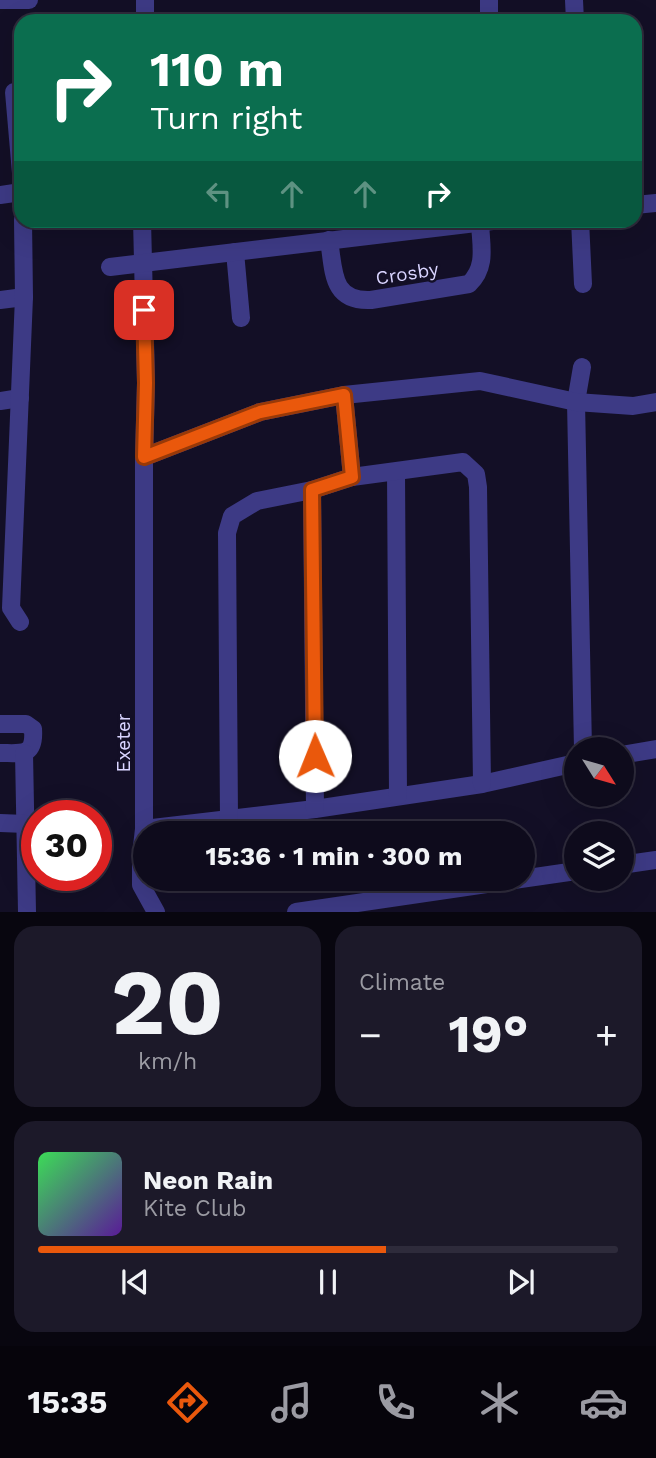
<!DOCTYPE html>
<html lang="en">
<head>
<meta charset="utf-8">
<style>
  body { margin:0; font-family:"Work Sans",sans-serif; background:#1c1929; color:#f1f3f6; height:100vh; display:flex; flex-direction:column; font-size:26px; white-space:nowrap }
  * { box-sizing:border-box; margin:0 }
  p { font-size:23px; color:#9b9ba3 }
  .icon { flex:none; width:38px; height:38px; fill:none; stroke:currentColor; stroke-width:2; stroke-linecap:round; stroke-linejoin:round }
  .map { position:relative; height:912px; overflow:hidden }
  .details { display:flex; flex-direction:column; gap:14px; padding:14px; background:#08060f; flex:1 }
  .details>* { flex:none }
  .top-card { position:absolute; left:14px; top:14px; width:628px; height:214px; border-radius:21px; box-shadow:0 7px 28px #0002,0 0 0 2px #2e2b3b; background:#0b6e4f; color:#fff; overflow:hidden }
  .needle { width:46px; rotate:127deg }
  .controls { position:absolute; left:564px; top:737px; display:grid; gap:14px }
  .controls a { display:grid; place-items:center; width:70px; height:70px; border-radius:50%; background:#0e0b1c; box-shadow:0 7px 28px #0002,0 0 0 2px #2e2b3b; font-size:35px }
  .speed { position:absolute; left:21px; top:800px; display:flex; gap:14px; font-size:35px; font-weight:700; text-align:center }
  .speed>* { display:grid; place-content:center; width:91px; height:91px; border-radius:50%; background:#0e0b1c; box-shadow:0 7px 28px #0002,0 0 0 2px #2e2b3b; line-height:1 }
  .speed .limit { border:10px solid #d22; background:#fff; color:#111 }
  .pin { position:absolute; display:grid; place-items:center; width:60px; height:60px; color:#fff; margin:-30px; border-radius:14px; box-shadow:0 4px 10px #0006 }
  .me { position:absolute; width:77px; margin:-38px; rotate:359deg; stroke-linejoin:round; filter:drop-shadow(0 0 5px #0008) }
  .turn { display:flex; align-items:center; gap:24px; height:147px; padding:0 21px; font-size:32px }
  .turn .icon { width:91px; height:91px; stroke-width:2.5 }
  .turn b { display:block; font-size:49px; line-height:60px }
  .lanes { display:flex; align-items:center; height:66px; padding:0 21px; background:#0003; justify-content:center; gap:35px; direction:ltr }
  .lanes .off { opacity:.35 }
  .big { font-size:52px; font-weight:700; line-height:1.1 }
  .details .tile { flex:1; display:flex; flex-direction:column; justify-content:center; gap:10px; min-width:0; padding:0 24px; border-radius:21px; background:#1c1929 }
  .details .dial { align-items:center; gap:0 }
  .dial b { font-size:91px; line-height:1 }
  .song { display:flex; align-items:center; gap:21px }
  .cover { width:84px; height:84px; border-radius:10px; background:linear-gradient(135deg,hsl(130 70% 55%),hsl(270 70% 35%)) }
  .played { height:7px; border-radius:4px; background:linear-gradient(90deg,#ea580c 60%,#2e2b3b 60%) }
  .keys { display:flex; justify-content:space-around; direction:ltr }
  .heat { display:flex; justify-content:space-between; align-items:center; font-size:38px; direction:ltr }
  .details .tiles { flex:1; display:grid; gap:14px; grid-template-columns:1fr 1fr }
  .tile:last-child { grid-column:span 2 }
  .trip { position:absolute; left:133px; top:821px; width:402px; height:70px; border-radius:35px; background:#0e0b1c; box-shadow:0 7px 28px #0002,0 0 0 2px #2e2b3b; font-weight:700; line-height:70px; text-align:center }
  .dock { display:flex; height:112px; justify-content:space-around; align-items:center; background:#06040b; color:#9b9ba3 }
  .dock .icon { width:49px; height:49px }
  .dock .selected { color:#ea580c }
  .dock b { font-size:32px; color:#f1f3f6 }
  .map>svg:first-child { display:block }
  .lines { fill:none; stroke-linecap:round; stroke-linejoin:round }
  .street { stroke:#3d3a85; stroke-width:18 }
  .route-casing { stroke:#983908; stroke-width:18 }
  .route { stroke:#ea580c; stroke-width:12 }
  .labels { text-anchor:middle; stroke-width:5; stroke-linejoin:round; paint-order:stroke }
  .street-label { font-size:19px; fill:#d9d4ff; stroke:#130f26 }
</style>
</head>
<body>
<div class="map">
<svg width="656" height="912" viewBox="0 0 656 912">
  <rect width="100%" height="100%" fill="#130f26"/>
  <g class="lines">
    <g class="street">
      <path d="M0 0H29"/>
      <path d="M145 0V21"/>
      <path d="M489 0V21"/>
      <path d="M574 0 575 21"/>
      <path d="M14 92 21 173"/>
      <path d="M0 195 21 192"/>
      <path d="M635 205 656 203"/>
      <path d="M142 220 146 383 144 457V829L315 809 482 784 576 763"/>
      <path d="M580 220 583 284"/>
      <path d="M329 240C334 271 331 302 371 300L469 284C487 267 481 246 480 223"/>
      <path d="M235 252 241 318"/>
      <path d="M110 267 501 220"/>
      <path d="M0 300 24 297"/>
      <path d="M582 367 576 402 583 749"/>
      <path d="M344 395 352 477"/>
      <path d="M0 401 20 398"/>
      <path d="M144 457 260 412 344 395 480 381 576 402 633 406 656 402"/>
      <path d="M396 472 398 796"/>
      <path d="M312 490 315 809"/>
      <path d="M20 622 11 608 24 297 23 220"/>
      <path d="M0 724H26L33 729C35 757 22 753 0 753"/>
      <path d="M24 753 27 912"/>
      <path d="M621 755 656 749"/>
      <path d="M229 819 227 533 232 516 257 501 312 490 352 477 463 462 476 474 478 487 482 784"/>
      <path d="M0 823 26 824"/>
      <path d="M144 829 141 855V885L156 912"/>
      <path d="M621 865 656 860"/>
      <path d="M296 912 576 871"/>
    </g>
  </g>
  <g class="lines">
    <defs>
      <path id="route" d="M144 310 146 383 144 457 260 412 344 395 352 477 312 490 315 756"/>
    </defs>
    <use href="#route" class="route-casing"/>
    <use href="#route" class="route"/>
  </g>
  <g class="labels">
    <g class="street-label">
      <text transform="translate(407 273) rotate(-9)" y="7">Crosby</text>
      <text transform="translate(123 743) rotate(-90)" y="7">Exeter</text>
    </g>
  </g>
</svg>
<div class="controls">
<a><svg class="needle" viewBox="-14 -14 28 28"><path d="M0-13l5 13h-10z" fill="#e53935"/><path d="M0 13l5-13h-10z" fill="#9b9ba3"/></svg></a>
<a><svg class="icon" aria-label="layers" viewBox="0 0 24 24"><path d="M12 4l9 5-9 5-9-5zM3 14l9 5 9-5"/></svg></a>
</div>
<div class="speed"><div class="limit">30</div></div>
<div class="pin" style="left:144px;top:310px;background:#d93025"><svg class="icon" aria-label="arrive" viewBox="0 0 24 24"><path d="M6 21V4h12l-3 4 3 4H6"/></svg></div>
<svg class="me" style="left:315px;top:756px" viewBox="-20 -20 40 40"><circle r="19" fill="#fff"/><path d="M0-13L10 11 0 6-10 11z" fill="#ea580c"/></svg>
<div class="trip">15:36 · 1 min · 300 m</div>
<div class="top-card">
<div class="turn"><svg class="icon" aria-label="right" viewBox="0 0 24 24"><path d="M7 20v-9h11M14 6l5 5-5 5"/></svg><div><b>110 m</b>Turn right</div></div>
<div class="lanes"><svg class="icon off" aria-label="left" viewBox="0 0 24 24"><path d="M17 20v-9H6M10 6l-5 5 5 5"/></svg><svg class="icon off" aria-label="ahead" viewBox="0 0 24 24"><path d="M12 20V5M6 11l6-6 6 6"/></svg><svg class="icon off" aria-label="ahead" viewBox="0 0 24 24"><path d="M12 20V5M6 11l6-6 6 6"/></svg><svg class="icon" aria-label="right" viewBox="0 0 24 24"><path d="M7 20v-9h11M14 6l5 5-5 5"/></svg></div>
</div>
</div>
<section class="details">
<div class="tiles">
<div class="tile dial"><b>20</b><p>km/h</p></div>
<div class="tile"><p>Climate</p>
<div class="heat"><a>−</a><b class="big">19°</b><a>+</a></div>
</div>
<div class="tile">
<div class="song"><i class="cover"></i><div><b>Neon Rain</b><p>Kite Club</p></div></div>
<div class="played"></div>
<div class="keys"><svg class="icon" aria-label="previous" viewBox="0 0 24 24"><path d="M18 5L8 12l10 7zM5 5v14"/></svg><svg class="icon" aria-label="pause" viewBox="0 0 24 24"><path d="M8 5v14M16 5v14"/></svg><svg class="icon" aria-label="next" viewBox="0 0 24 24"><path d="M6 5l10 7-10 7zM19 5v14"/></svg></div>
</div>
</div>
</section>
<nav class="dock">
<b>15:35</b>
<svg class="icon selected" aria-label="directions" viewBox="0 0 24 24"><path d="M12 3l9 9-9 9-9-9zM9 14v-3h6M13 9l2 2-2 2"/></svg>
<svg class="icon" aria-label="music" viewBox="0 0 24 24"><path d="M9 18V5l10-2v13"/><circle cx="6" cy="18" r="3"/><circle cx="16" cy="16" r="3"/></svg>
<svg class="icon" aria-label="phone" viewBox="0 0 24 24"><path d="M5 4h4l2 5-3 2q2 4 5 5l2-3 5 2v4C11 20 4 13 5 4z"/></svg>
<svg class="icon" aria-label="climate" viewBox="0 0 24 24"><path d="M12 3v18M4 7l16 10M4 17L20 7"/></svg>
<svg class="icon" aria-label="car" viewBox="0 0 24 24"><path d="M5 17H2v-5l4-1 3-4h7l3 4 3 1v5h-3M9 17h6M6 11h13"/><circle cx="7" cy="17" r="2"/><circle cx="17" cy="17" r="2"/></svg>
</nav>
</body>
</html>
